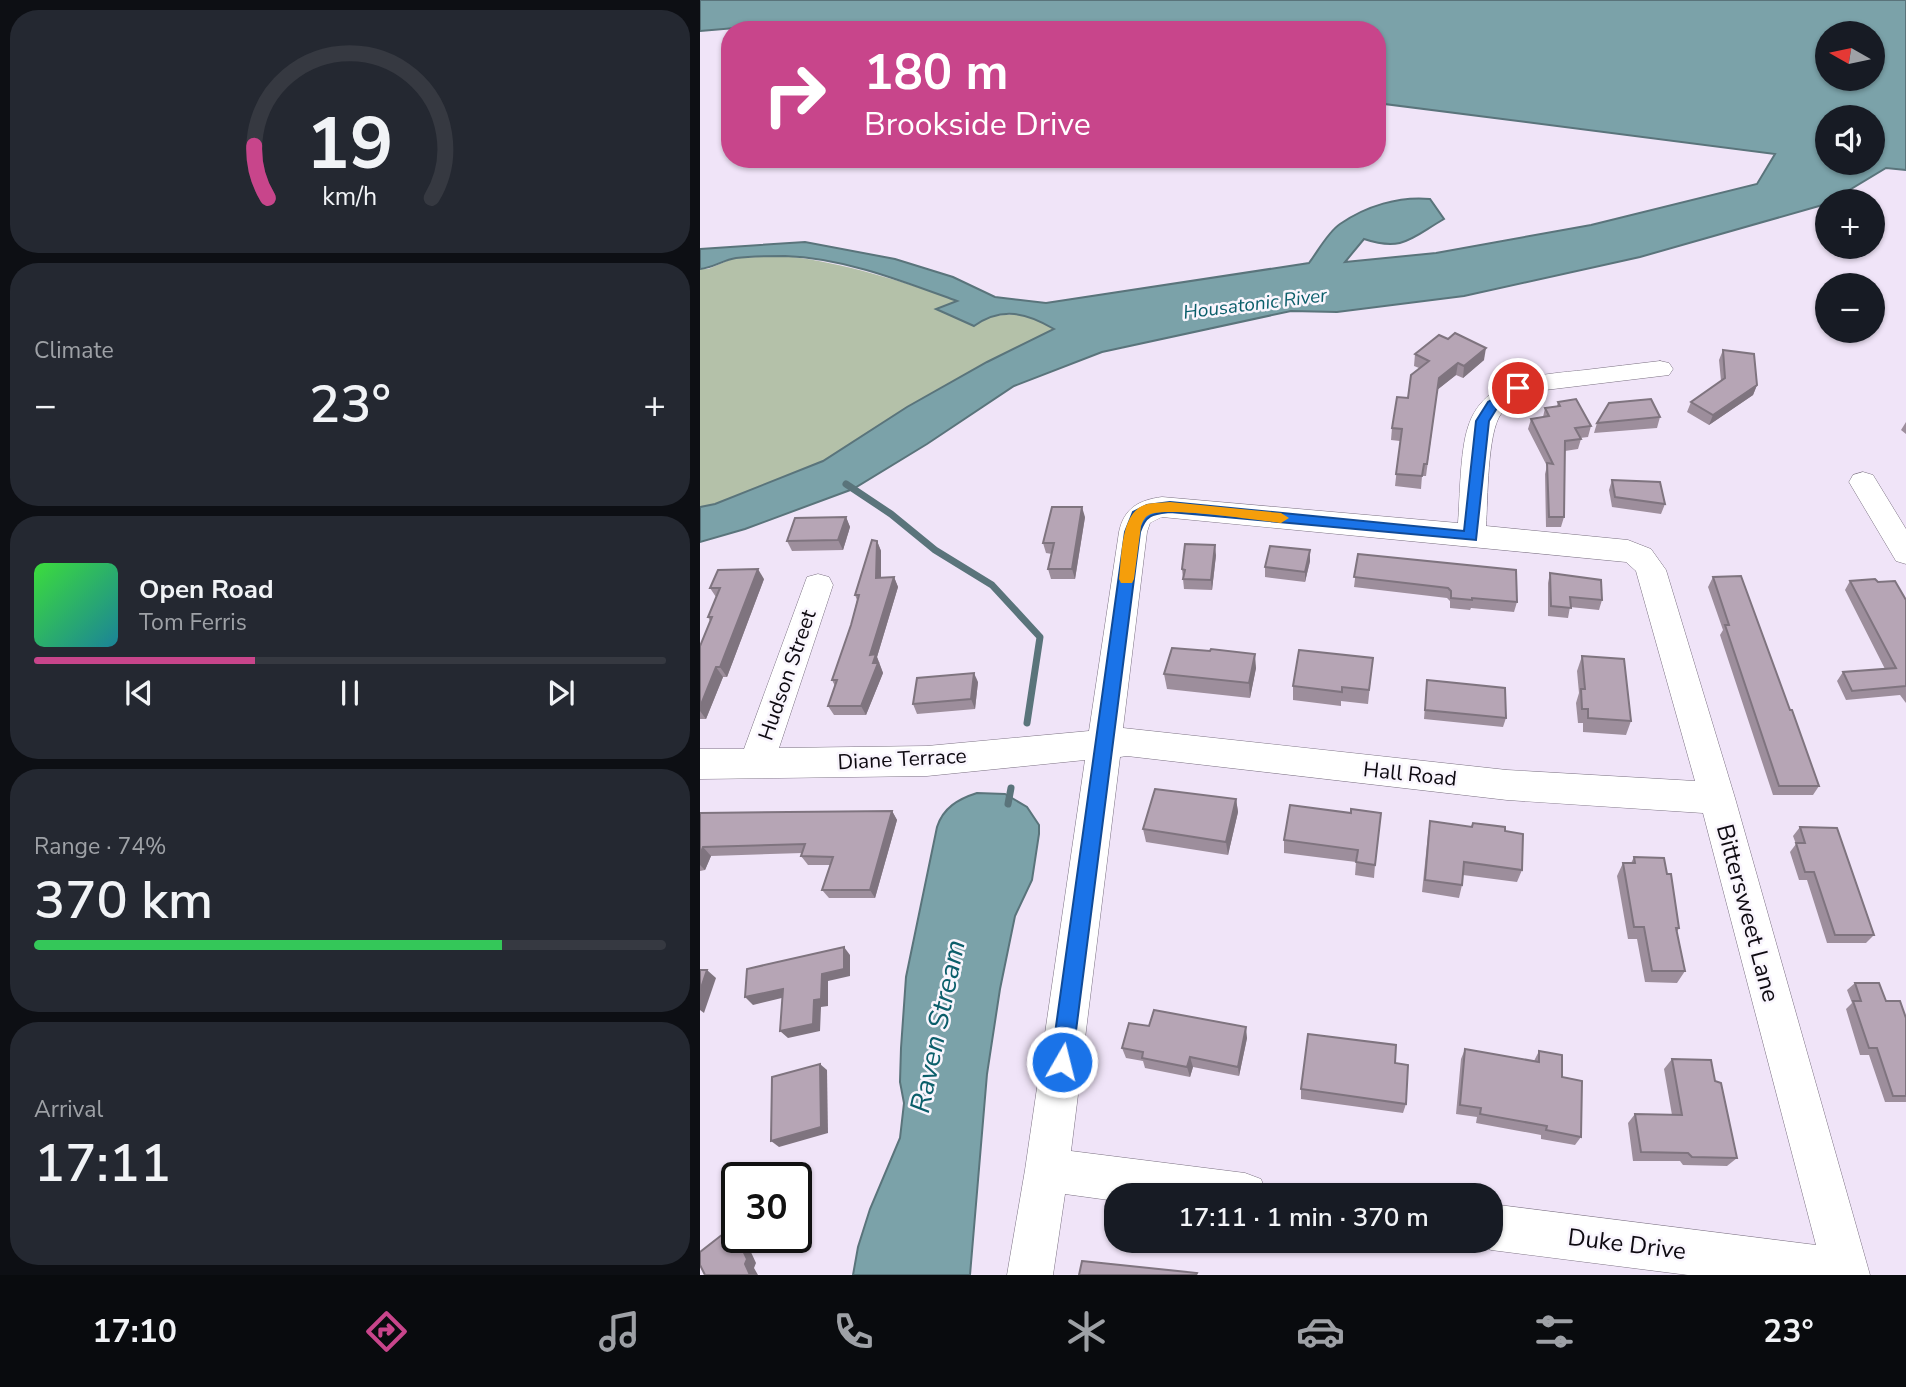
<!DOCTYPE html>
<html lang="en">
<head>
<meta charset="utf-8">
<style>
  body { margin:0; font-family:"Nunito Sans",sans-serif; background:#242831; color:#f1f3f6; height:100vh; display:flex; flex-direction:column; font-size:26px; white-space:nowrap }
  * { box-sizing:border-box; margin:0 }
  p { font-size:23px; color:#9ea1a6 }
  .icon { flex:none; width:38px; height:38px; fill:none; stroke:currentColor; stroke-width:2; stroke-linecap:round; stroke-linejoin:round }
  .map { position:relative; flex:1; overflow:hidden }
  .side { display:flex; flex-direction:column; gap:10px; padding:10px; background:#0d0f14; width:700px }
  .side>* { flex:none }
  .guide { position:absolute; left:21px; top:21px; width:665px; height:147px; border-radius:28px; box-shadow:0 2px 5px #0004; background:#c8458b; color:#fff; overflow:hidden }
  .needle { width:46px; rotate:279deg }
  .tools { position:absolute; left:1115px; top:21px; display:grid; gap:14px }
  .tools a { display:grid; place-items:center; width:70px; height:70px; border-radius:50%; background:#171b24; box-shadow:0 2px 5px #0004; font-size:35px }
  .speed { position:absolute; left:21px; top:1162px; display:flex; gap:14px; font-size:35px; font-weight:700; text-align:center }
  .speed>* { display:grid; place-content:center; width:91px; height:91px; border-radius:50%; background:#171b24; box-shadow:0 2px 5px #0004; line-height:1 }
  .speed .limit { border:4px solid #111; border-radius:10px; background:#fff; color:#111 }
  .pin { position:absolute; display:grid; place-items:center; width:60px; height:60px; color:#fff; margin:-30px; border:4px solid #fff; border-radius:50%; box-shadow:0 2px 7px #0007 }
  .me { position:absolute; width:77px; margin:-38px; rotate:8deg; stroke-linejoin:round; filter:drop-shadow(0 0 5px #0008) }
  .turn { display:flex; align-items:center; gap:24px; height:147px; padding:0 28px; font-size:32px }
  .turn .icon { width:91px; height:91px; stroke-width:2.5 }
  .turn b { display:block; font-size:49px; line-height:60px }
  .big { font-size:52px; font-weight:600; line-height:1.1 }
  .side .widget { flex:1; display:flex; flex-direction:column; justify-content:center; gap:10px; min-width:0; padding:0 24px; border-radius:28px; background:#242831 }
  .side .dial { align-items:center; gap:0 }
  .dial svg { height:182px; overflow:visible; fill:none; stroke:#363941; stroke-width:7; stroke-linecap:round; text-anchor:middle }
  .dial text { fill:#f1f3f6; stroke:none }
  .song { display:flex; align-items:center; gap:21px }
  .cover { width:84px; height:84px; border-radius:10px; background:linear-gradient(135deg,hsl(120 70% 55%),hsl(190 70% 35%)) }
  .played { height:7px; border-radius:4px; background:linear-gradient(90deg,#c8458b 35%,#363941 35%) }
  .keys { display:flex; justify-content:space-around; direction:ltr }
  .heat { display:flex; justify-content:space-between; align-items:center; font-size:38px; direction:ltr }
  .charge { height:10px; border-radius:5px; background:linear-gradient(90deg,#34c759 74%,#363941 0) }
  .trip { position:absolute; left:404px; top:1183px; width:399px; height:70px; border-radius:28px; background:#171b24; box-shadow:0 2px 5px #0004; font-weight:600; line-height:70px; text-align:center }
  .tab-bar { display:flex; height:112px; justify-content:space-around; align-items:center; background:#090b0e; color:#9ea1a6 }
  .tab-bar .icon { width:49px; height:49px }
  .tab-bar .active { color:#c8458b }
  .tab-bar b { font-size:32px; color:#f1f3f6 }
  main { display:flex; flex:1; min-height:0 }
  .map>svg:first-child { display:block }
  .green { fill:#b4c1a9 }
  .water { fill:#7ba2a9; stroke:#5a747b; stroke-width:2; fill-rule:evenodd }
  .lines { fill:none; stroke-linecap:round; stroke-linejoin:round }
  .stream { stroke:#5a747b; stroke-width:7 }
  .minor-casing { stroke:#7b7182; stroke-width:1 }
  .minor { fill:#fff; fill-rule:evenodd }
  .wall { fill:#9d8e9c }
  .shaded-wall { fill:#7f747f }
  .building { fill:#b6a5b5; stroke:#7f747f; stroke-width:2 }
  .route { fill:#1a73e8; stroke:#114b97; stroke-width:2 }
  .slow { fill:#f59e0b }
  .labels { text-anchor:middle; stroke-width:5; stroke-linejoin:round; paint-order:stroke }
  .far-water-label { font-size:19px; font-style:italic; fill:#0a5e6a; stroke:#f9f5fd }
  .street-label { font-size:21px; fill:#0e0a11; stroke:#f9f5fd }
  .near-street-label { font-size:24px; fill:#0e0a11; stroke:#f9f5fd }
  .near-water-label { font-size:28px; font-style:italic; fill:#0a5e6a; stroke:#f9f5fd }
</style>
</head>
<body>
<main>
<section class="side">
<div class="widget dial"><svg viewBox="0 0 100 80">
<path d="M14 69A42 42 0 1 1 86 69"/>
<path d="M14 69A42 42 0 0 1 8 46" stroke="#c8458b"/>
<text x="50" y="56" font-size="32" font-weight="700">19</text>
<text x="50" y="72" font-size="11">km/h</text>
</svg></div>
<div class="widget"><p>Climate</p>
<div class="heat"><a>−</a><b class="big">23°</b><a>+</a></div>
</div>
<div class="widget">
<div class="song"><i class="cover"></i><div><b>Open Road</b><p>Tom Ferris</p></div></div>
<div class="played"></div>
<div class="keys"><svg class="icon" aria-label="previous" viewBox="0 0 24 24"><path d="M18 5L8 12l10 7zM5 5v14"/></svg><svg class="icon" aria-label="pause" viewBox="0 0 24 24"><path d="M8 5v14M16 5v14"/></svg><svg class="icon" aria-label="next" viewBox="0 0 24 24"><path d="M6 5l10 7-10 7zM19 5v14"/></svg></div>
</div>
<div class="widget"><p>Range · 74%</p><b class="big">370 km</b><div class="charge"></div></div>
<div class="widget"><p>Arrival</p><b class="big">17:11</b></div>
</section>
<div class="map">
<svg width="1206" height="1275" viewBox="0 0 1206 1275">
  <rect width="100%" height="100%" fill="#f0e4f8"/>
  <path class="green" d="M85 256C146 263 201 281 258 301L236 309 287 316 325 314 355 329 287 362 207 407 123 461 15 504 0 507V269H8L34 258Z"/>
  <g class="water">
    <path d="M0 0H1206V170L1186 168 1126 204 940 257 764 296 637 312 591 311 402 352 314 386 227 444 153 489 45 529 0 542V507L15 504 123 461 207 407 287 362 354 329C327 313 302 306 274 326L236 309 257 301C202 281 144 258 85 256 69 256 51 256 36 258 23 260 13 268 0 269V249L105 242 195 259 253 277 295 297 346 303 609 263C618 251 628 232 640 224 666 206 699 196 730 199L744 219C711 238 703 252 664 239L645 262 736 253 891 225 1057 184 1075 154 677 103V30H88L59 26 0 31ZM1127 33H1172V79H1127ZM1127 117H1172V163H1127Z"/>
    <path d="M277 793 305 794 327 807 339 825V834L332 880 315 916 300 989 287 1074 270 1275H153L158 1247 170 1209 200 1138 204 1103 200 1082 201 1048 206 977 237 827C243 808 258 799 277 793Z"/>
  </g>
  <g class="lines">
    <g class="stream">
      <path d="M146 484 191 514 235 550 292 585 340 637 327 723"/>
      <path d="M308 804 311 788"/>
    </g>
    <defs>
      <g id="minor">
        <path d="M960 361 969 363 973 369 969 375 837 391C823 395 809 402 801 414 787 433 788 500 786 526L928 540 951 549 966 570 1035 798 1170 1275H988L791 1250 774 1241H791V1204L1116 1245 1003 813 807 800 427 756 420 757 371 1151 545 1173 561 1179 567 1195H416V1201L365 1194 353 1275H307L325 1170 385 760 227 776 0 779V749H44L107 577 118 574 129 577 133 585 79 748 227 746 389 731 419 532C424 508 439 500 462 497L758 523C760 496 760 451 768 427 784 376 840 375 885 370 910 367 935 364 960 361ZM462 517 926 562 936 571 995 781 807 770 423 728 447 532 450 523Z"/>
        <path d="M1163 472 1173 475 1206 529V564L1196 561 1149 482 1153 475Z"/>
      </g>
    </defs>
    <use href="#minor" class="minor-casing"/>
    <use href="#minor" class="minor"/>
  </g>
  <g class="wall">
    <path d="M1023 350 1057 385 1053 395 1009 425 987 412 991 402 1021 381 1019 360Z"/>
    <path d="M715 354 784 360 763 378 756 375 737 390 726 476H722L721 489 695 486 700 441 691 440 692 428 708 398 719 368 714 366Z"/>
    <path d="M858 402 891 426 888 437 880 438 881 439 878 449 865 451 864 517 861 527H846L845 474 847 466 828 429 831 419 843 417 845 408 857 406Z"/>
    <path d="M960 417 957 428 894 433 897 423Z"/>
    <path d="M1206 422V434L1201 430Z"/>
    <path d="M912 480 965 504 961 514 912 507 909 490Z"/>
    <path d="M146 517 150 527 143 550 92 551 87 541Z"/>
    <path d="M385 517 375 579H351L348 569 352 554 346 553 343 543Z"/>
    <path d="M177 541 181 551V577H194L198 587 177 657 183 673 166 715H134L128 706 135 686 132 680 151 625 157 600 155 595Z"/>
    <path d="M610 550V561L605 582 565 577V567Z"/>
    <path d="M658 554 817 602 814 612 771 608 770 610 750 608V601L747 598 654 587Z"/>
    <path d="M516 555 512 590 484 589 482 569Z"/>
    <path d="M850 573 902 600 899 610 870 607 868 618 848 616V583Z"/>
    <path d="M1013 577 1090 710 1119 786 1113 795H1073L1020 635 1023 630 1008 587Z"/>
    <path d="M64 579 27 677H23L6 719H0V646L10 621 8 617 16 597 10 588Z"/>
    <path d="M1150 581 1178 582 1206 600V703L1200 695 1146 700 1137 681 1143 672 1185 669 1145 590Z"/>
    <path d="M882 656 931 721 926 735 883 732V723H878L876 703 879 693 877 671Z"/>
    <path d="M673 658 668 704 641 701V706L593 700V686Z"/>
    <path d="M556 668 550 698 467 689 464 674Z"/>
    <path d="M727 680 806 718 803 727 724 719Z"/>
    <path d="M278 682 275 709 217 714 213 704Z"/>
    <path d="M536 799 538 812 528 855 446 842 443 829Z"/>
    <path d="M192 811 197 820 175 898H129L122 890 130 865H108L101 856 102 853 11 856 5 870 0 871V813Z"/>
    <path d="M651 813 675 865 674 878 655 875 656 862 584 853V840Z"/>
    <path d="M730 821 771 827 773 823 805 831 822 870 817 882 763 875 762 885 759 898 722 892 728 834Z"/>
    <path d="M1100 827 1174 935 1166 943H1127L1107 880H1099L1090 852 1096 844 1093 836Z"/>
    <path d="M934 857 979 928 977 932 985 971 977 983 945 982 937 939H928L917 876 923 863H931Z"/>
    <path d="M1155 983 1186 1001 1206 1018V1102H1185L1169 1055H1160L1146 1009 1152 1003 1147 990Z"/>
    <path d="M449 1026 547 1038 539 1076 493 1067 490 1077 445 1068 443 1061 426 1058 422 1048Z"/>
    <path d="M765 1049 834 1061 839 1051 862 1077 881 1137 875 1145 841 1139V1135L776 1123 777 1117 756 1114 761 1059Z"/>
    <path d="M972 1059 1015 1081 1037 1158 1027 1166 983 1165 980 1161H933L928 1123 935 1114 972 1115 964 1069Z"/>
    <path d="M695 1063 706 1104 703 1113 601 1099V1089Z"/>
  </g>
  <g class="shaded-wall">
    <path d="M786 348 784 360 763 378 764 366Z"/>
    <path d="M758 363 756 375 737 390 726 476 739 378Z"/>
    <path d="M1057 385 1053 395 1009 425 1013 415Z"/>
    <path d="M382 507 385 517 375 579 372 569Z"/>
    <path d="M146 517 150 527 143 550 138 540Z"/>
    <path d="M177 541 181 551V587L176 578Z"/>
    <path d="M515 545 516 555 512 590 511 580Z"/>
    <path d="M610 550V561L605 582V572Z"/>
    <path d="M58 569 64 579 27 677 20 667Z"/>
    <path d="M194 577 198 587 177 657 183 673 166 715 161 706 170 655Z"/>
    <path d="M555 654 556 668 550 698 549 683Z"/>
    <path d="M16 667 23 677 6 719 0 711V707Z"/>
    <path d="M274 673 278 682 275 709 271 699Z"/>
    <path d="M536 799 538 812 528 855 526 842Z"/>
    <path d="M192 811 197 820 175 898 170 890Z"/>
    <path d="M3 847 11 856 5 870 0 865V855Z"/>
    <path d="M144 947 150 955V976L128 981V1006L121 1007 120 1031 88 1038 80 1031 114 1000 122 974Z"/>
    <path d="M7 970 16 978 4 1013 0 1010V991Z"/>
    <path d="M83 989 90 996 53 1005 45 997Z"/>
    <path d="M546 1027 547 1038 539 1076 538 1067Z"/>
    <path d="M490 1057 493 1067 490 1077 487 1067Z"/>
    <path d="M120 1064 127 1070 128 1133 79 1147 71 1141Z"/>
    <path d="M37 1237H44L56 1263 54 1268 58 1275H50L45 1264Z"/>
  </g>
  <g class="building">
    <path d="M755 333 786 348 764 366 758 363 739 378 727 464H724L722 476 696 474 702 429 692 428 697 397 708 398 711 375 729 361 715 354 739 335 748 339Z"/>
    <path d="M1023 350 1054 354 1057 385 1013 415 991 402 1025 378Z"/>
    <path d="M876 399 891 426 875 428 881 439 865 441 864 517H849L847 463 853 464 831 419 849 416 845 408 860 406 858 402Z"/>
    <path d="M951 399 960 417 897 423 909 403Z"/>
    <path d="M912 480 960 482 965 504 915 497Z"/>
    <path d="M352 507H382L372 569H348L354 543H343Z"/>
    <path d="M146 517 138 540 87 541 95 518Z"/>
    <path d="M172 540 177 541 176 578 194 577 170 655 176 654 173 663H178L161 706H128L137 680H132L151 625 159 595H155Z"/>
    <path d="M485 544 515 545 511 580 483 579 485 570 482 569Z"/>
    <path d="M570 546 610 550 605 572 565 567Z"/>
    <path d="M658 554 816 570 817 602 772 598V600L751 598V591L748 588 654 577Z"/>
    <path d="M58 569 20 667H16L0 707V646L12 617H8L20 588H10L18 570Z"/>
    <path d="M850 573 901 580 902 600 870 597 871 608 851 606Z"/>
    <path d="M1041 576 1090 710H1092L1119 786H1079L1025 625H1029L1013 577Z"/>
    <path d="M1175 579 1178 582 1195 581 1206 600V686L1152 691 1143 672 1196 668 1150 581Z"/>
    <path d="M472 648 510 651 511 649 555 654 549 683 464 674Z"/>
    <path d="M599 650 673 658 669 690 642 687V692L593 686Z"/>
    <path d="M882 656 924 659 931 721 888 718V709H882L881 689H885Z"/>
    <path d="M274 673 271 699 213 704 217 678Z"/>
    <path d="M727 680 805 688 806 718 725 710Z"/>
    <path d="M455 789 536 799 526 842 443 829Z"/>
    <path d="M590 805 651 813V809L681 813 675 865 656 862 658 850 584 840Z"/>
    <path d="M192 811 170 890H122L133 857 101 856 105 844 3 847 0 855V813Z"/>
    <path d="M730 821 772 827 773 823 805 827V831L823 834 822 870 764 862 762 885 725 880Z"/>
    <path d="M1100 827 1137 828 1174 935H1135L1114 872H1105L1096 843H1105Z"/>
    <path d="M934 857 964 858 967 874H971L979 928H976L985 971H952L944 927H934L923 863H935Z"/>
    <path d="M144 947V969L122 974 121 999 114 1000 113 1024 80 1031 83 989 45 997 47 969Z"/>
    <path d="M0 970H7L0 991Z"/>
    <path d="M1155 983H1179L1186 1001H1200L1206 1018V1096H1193L1177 1048H1169L1153 1001H1161Z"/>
    <path d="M454 1010 546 1027 538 1067 490 1057 487 1067 442 1058 443 1052 422 1048 429 1023 449 1026Z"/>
    <path d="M608 1034 696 1045 695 1063 708 1065 706 1104 601 1089Z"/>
    <path d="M765 1049 839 1062V1051L862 1055V1077L882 1081 881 1137 846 1130 847 1126 780 1114 781 1108 760 1105Z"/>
    <path d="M972 1059 1011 1060 1015 1081 1021 1083 1037 1158 992 1157 988 1153 941 1152 935 1114 982 1115Z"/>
    <path d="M120 1064 121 1127 71 1141 72 1077Z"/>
    <path d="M32 1227 47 1259 45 1264 50 1275H5L0 1265V1252Z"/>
    <path d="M382 1261 497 1273 496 1275H379Z"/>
  </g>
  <path class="route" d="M818 384 824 388 822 391 797 408 789 421 776 540 470 512C453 514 446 514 440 532L372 1062 369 1070 362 1073 354 1070 351 1062 425 532 433 512 447 505 470 502 764 531 776 421 788 402Z"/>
  <path class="slow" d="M470 502 581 513 589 518 581 523C556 520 471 507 451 514 445 516 443 521 441 526L434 579 432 583H421L419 579C422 558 420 517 442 506 450 502 462 503 470 502Z"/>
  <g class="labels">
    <g class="far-water-label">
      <text transform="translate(555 303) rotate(-7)" y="7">Housatonic River</text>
    </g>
    <g class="street-label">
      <text transform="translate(87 675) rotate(-71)" y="7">Hudson Street</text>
      <text transform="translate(202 759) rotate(-3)" y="7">Diane Terrace</text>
      <text transform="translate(710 774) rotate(6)" y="7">Hall Road</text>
    </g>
    <g class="near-street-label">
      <text transform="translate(1048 913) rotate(75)" y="8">Bittersweet Lane</text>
      <text transform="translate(927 1244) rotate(7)" y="8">Duke Drive</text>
    </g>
    <g class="near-water-label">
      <text transform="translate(237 1026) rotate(-78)" y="10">Raven Stream</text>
    </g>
  </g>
</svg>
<div class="tools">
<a><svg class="needle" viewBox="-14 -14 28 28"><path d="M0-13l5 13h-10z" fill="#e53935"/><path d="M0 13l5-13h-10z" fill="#9ea1a6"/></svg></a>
<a><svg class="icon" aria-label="sound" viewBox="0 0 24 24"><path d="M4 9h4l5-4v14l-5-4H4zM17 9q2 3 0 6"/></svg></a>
<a>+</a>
<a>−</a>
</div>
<div class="speed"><div class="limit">30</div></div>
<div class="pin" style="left:818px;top:388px;background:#d93025"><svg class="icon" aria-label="arrive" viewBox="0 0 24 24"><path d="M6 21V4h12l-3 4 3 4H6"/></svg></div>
<svg class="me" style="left:362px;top:1062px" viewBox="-20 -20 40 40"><circle r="17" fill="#1a73e8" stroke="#fff" stroke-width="3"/><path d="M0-11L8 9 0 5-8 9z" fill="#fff"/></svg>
<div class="trip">17:11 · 1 min · 370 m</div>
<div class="guide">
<div class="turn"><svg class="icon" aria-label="right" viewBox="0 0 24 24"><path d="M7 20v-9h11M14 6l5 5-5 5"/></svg><div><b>180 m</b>Brookside Drive</div></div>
</div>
</div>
</main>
<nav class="tab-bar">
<b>17:10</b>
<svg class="icon active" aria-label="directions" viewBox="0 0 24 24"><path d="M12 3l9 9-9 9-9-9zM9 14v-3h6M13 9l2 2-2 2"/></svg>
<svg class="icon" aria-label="music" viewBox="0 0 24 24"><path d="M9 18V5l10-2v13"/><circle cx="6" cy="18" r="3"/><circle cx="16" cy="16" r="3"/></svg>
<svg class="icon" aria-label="phone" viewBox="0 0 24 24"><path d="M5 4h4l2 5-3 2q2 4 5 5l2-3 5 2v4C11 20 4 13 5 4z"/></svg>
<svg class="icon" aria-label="climate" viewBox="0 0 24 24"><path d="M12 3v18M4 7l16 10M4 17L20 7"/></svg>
<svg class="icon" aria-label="car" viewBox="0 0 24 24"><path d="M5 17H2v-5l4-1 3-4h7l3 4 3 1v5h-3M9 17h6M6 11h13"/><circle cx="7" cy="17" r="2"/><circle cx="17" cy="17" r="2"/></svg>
<svg class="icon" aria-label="filters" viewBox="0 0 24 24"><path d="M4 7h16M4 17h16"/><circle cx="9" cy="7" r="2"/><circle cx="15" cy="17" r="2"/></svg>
<b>23°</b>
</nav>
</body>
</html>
